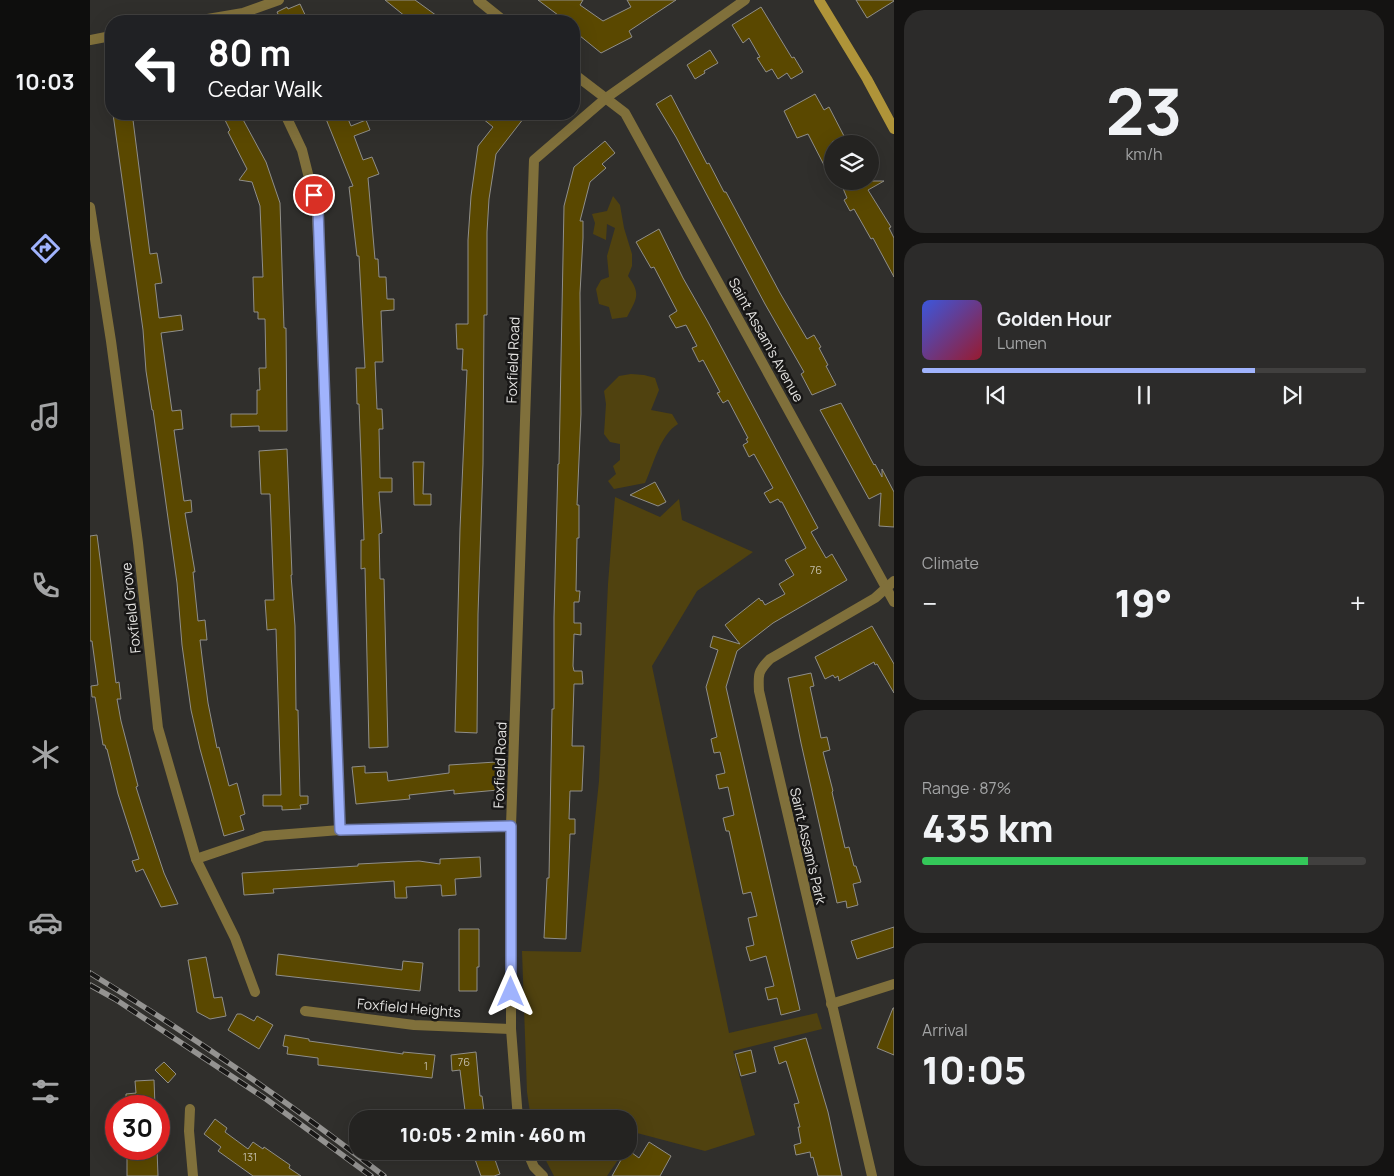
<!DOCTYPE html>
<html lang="en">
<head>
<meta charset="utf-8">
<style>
  body { margin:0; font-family:Manrope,sans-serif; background:#2c2b2a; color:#f1f3f6; height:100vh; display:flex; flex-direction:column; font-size:19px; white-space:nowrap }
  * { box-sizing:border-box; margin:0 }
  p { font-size:16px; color:#a3a4a5 }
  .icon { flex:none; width:28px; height:28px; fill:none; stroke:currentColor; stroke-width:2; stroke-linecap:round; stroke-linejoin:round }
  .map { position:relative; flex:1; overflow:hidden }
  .details { display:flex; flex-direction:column; gap:10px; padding:10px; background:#141312; width:500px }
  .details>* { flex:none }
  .guide { position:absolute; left:15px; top:15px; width:475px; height:105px; border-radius:20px; box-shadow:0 5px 20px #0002,0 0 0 1px #41403f; background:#202124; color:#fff; overflow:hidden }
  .fabs { position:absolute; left:734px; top:135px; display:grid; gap:10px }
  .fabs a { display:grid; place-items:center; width:55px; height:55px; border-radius:50%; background:#242321; box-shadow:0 5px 20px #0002,0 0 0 1px #41403f; font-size:25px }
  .speed { position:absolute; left:15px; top:1095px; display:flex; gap:10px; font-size:25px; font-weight:700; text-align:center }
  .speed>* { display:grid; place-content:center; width:65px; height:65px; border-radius:50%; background:#242321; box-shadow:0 5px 20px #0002,0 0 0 1px #41403f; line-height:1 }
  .speed .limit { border:8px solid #d22; background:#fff; color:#111 }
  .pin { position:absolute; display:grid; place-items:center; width:42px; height:42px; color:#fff; margin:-21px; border:2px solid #fff; border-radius:50%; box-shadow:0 1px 5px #0007 }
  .me { position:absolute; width:55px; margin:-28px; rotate:0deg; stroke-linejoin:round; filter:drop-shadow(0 0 4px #0008) }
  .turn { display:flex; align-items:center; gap:18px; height:105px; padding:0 20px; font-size:22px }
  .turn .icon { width:65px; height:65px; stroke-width:2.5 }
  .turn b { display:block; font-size:35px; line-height:42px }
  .big { font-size:38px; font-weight:800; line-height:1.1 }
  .details .widget { flex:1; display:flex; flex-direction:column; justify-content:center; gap:8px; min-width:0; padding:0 18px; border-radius:20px; background:#2c2b2a }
  .details .dial { align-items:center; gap:0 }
  .dial b { font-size:65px; line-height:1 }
  .song { display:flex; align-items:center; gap:15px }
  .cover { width:60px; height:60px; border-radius:8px; background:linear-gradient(135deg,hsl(230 70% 55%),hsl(350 70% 35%)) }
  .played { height:5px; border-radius:2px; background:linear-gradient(90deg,#a0b3fd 75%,#41403f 75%) }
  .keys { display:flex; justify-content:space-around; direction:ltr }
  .heat { display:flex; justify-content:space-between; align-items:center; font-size:28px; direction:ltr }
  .charge { height:8px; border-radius:4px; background:linear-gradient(90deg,#34c759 87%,#41403f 0) }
  .trip { position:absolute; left:259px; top:1110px; width:288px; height:50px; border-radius:20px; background:#242321; box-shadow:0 5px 20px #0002,0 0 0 1px #41403f; font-weight:800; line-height:50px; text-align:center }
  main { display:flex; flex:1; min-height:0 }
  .dock { display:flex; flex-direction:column; width:90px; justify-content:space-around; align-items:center; background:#0e0e0d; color:#a3a4a5 }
  .dock .icon { width:35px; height:35px }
  .dock .on { color:#a0b3fd }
  .dock b { font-size:22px; color:#f1f3f6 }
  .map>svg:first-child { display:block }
  .green { fill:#50420f }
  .building { fill:#5a4800; stroke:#8f8e8a }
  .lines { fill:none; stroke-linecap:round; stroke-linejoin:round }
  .minor { stroke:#80703b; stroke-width:10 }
  .secondary { stroke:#af9439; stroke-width:10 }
  .rail-casing { stroke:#949391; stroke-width:5.5 }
  .rail { stroke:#181716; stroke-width:4; stroke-dasharray:11; stroke-linecap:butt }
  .route-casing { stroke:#6874a4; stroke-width:12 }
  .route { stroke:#a0b3fd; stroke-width:9 }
  .labels { text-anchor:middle; stroke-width:5; stroke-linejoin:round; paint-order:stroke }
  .number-label { font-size:11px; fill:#c2bca9 }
  .street-label { font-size:14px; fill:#e4e3e1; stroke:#181716 }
</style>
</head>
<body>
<main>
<nav class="dock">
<b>10:03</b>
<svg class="icon on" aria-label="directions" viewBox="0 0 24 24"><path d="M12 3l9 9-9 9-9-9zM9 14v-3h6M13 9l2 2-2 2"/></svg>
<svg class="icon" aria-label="music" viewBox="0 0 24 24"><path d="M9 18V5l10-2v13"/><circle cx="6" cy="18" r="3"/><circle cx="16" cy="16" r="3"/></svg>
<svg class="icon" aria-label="phone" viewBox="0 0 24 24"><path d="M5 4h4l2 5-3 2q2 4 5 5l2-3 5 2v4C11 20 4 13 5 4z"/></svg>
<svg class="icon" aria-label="climate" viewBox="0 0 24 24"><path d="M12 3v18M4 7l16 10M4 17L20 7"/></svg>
<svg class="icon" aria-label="car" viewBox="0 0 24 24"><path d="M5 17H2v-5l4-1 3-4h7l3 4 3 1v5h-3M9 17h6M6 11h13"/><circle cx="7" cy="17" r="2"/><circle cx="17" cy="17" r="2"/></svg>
<svg class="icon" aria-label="filters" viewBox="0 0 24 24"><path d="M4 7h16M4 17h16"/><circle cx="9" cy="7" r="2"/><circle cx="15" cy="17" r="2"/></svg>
</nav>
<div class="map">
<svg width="804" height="1176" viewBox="0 0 804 1176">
  <rect width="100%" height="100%" fill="#302f2c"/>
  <g class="green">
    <path d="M523 196 530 205 534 228 542 254V266L538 276C551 294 547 298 537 317L522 319 519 307 509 304 506 289 511 280 519 277 517 256 525 228 517 224 516 240 503 234 505 223 502 214 517 211Z"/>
    <path d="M541 374 554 375 565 378 569 390 561 410 582 414 588 424C570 435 564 463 555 483L524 489 518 481 526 474 523 466 530 460V444L520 442 514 434 516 404 514 391 529 376Z"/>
    <path d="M525 497 570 517 589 499 592 520 663 552 607 591 562 666 639 1033 727 1013 732 1029 643 1051 665 1135 615 1151 547 1133 538 1146V1119H441L437 1092 432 951 491 952 509 781 518 584Z"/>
    <path d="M451 1151H534L517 1176H464Z"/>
  </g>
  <g class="building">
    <path d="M295 0H325L354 21H321Z"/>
    <path d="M448 0H493L490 5 513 21 541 7 537 0H586L539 31 542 37 511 53 484 31V21H476Z"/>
    <path d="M766 0H804V1L777 18Z"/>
    <path d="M210 4 218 21H171L188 14 187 12 197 7 198 9Z"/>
    <path d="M671 7 702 58 704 57 713 72 701 79 697 73 688 79 682 69 676 72 667 58 670 57 659 38 653 43 642 25Z"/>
    <path d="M620 50 628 63 614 71 615 73 605 79 597 65Z"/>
    <path d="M725 94 734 110 739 107 754 136 742 142V163L735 167 718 134 707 138 694 111Z"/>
    <path d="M581 95 617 164 619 163 634 192H636L690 293 717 339 724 335 731 347 729 348 738 365 736 366 746 385 722 395 711 374 714 372 675 304 586 137 566 104Z"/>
    <path d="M23 114H41L43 120 60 254 67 253 72 283 65 284 69 318 91 315 93 330 71 333 82 411 91 410 93 429 84 430 94 501 101 500 102 512 95 513 105 572H103L108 621 115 620 117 640H110L113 665 118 703 127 748 129 747 139 786 147 783 155 814 150 816 154 830 134 836 110 749 101 710 92 645 87 583 63 410H62L56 371 53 330Z"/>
    <path d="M132 114H150L176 162 190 203 194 328H196L197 431H169V426L141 427V414H167V390H170L169 368H176L175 319H168V312H164L163 277H173L170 206 162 182 149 180 157 169 138 132 140 130Z"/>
    <path d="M234 114H256L261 126 276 120 280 130 264 136 273 160 282 157 289 174 278 178 285 259H288L289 277H296L297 299H304V310L291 311 293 362H285L287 409H292L293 429H289L290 478H302V492H289L292 533 289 534 290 579H294L298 747 279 748 275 568 271 569V540H274L269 404H267L266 368H275L269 256H267L259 187 263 186Z"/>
    <path d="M387 114H437L406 154 399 199 397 232V315H394L393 464 388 614 387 733 365 732 370 529 377 370H372L373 349H367L366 324H378V240L381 196 388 146 403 127Z"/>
    <path d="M515 141 525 153 512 164 516 168 500 182 490 221H493V238L490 293 491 414 487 505H489V538H487L486 591H490L489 602H484V623H491V635L484 634 483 666 484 671H492L493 684H484L482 746H494L492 791H480L479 819H485V834H480L476 939 454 938 457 878H459L462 709H464V617L468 464H469L474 206 484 167Z"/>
    <path d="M750 181H794L778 190 801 227 799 228 804 238V277L783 238 781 239 764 209 760 211 754 200 757 198Z"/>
    <path d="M569 229 593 278 618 322 728 528 721 532 736 558 742 554 757 580 683 623 647 651 636 687 710 1010 691 1015 687 998 678 1000 675 988 684 986 676 956 660 961 656 947 664 945 658 918 667 916 661 892 653 894 639 831H636L633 818 644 815 638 787 629 789 626 775 635 773 630 752 624 753 621 739 627 737 616 687 628 650 620 647 623 636 650 644 635 625 669 598 671 601 672 600 675 605 695 594 689 584 704 575 695 560 716 548 692 502H690L688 499 680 503 674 493 683 488 664 454 659 457 653 445 658 442 656 439 658 438 638 400 633 403 627 393 630 392 613 360 609 362 602 348 607 346 596 325 586 328 579 316 587 311 564 267 561 268 546 242Z"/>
    <path d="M751 403 784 465 785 464 792 477V469L804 492V527L789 526 791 493 779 499 730 410Z"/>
    <path d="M197 449 202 575H201L205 626 206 710H208L210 796H218V804L210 805 211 809 192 810V806H173V795H191L186 629 177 630 175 600H184L180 494H171L169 451Z"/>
    <path d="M323 462H334L333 494H341V505H324Z"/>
    <path d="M565 482 576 502 568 506 540 495Z"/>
    <path d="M7 535 26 683 29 682 31 699H27L31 721 48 786 46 787 59 828 74 873 88 904 71 907 53 869 46 872 42 861 49 859 28 794 17 749H16L15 745H13L5 697H2L1 686 8 685 2 641H0V536Z"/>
    <path d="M782 626 804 664V693L787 664 785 665 784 662 749 681 748 676 745 678 743 675 735 679 725 657Z"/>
    <path d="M721 673 724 686 720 687 731 738 737 737 740 750 733 752 743 791 742 792 755 848 759 847 764 866H766L771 882 763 884 768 905 757 908 756 901 747 903 711 743 698 678Z"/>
    <path d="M406 762 408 790 364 794V790L319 795 320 799 266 804 262 767 275 766V773L297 772 298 781 359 773V765Z"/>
    <path d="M390 857 391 877 365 879 366 895 352 896 351 885 316 887 317 898H305L304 881 183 889 184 893 154 895 152 873 268 866V864L329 861 350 864V859Z"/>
    <path d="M804 927V947L767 959 761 941Z"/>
    <path d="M369 929H389V967H387V991H369Z"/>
    <path d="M188 954 312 970 313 961 333 963 330 991 186 975Z"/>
    <path d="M116 957 124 998 132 997 136 1016 120 1019 107 1012 98 960Z"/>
    <path d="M803 1008H804V1055L787 1048Z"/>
    <path d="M147 1014H151L164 1021 167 1016 183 1025 169 1049 138 1030Z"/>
    <path d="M195 1035 219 1039V1041L313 1054V1052L345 1055 342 1078 228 1065V1058L197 1054 198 1047 193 1046Z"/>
    <path d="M716 1038 738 1112 752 1176H728L723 1157 721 1158 720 1152 706 1155 704 1145 711 1143 708 1127H710L704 1104 709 1103 696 1061 689 1064 684 1047Z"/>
    <path d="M661 1050 666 1072 651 1076 645 1054Z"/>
    <path d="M386 1052 390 1096H392L395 1119H376L370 1070 362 1071 361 1055Z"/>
    <path d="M74 1062 86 1074 78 1083 65 1070Z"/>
    <path d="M64 1080 65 1106 36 1105V1094L46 1093 45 1081Z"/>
    <path d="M125 1119 137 1128 135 1132 158 1149 163 1142 173 1149 174 1147 200 1165 199 1168 211 1176H163L128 1151 131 1147 114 1134Z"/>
    <path d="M559 1142 581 1156 570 1176H522L536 1151 538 1150 549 1158Z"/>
    <path d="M49 1149H67L68 1176H37V1153L49 1152Z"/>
    <path d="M382 1151H402L410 1174 404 1176H391Z"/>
  </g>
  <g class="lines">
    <g class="minor">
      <path d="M388 0 414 21"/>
      <path d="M106 21 153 13 189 0"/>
      <path d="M0 40 21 36"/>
      <path d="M484 74 535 113 804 602"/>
      <path d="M195 114 212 150 227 210 250 830"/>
      <path d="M0 207 21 341 48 543 68 728 106 859 145 938 165 992"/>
      <path d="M106 859 174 836 250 830 421 826"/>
      <path d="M741 1004 804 984"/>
      <path d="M215 1011 324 1025 421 1029"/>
      <path d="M100 1109 99 1131 103 1176"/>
      <path d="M428 1119 421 1029V826L444 160 516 98 655 0"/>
      <path d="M437 1151 444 1167 453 1176"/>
      <path d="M782 1176 669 691C668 674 668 671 680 659L785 598 804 581"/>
    </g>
    <path class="secondary" d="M729 0 777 79 804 129"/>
    <defs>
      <g id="rail">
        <path d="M0 973C101 1035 200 1103 294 1176"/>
        <path d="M0 985 25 999 176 1099 281 1176"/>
      </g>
    </defs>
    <use href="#rail" class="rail-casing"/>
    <use href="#rail" class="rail"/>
  </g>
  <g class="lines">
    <defs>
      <path id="route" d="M224 195 228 210 250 830 421 826V992"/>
    </defs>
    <use href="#route" class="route-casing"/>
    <use href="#route" class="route"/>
  </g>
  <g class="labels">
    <g class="number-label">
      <text x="726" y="574">76</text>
      <text x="374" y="1066">76</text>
      <text x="336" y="1070">1</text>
      <text x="160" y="1161">131</text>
    </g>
    <g class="street-label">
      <text transform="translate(676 340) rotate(61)" y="5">Saint Assam's Avenue</text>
      <text transform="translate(423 360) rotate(-88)" y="5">Foxfield Road</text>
      <text transform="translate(41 608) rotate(-96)" y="5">Foxfield Grove</text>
      <text transform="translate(410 765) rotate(-88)" y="5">Foxfield Road</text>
      <text transform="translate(718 846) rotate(77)" y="5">Saint Assam's Park</text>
      <text transform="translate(319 1008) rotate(5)" y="5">Foxfield Heights</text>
    </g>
  </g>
</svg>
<div class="fabs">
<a><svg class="icon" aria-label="layers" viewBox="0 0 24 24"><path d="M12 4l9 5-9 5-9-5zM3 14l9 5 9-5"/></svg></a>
</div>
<div class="speed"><div class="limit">30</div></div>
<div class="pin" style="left:224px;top:195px;background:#d93025"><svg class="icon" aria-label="arrive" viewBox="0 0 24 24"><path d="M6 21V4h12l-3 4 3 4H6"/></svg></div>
<svg class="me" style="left:421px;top:992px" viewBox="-20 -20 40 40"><path d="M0-17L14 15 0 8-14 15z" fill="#a0b3fd" stroke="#fff" stroke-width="4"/></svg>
<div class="trip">10:05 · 2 min · 460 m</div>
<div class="guide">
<div class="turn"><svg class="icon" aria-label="left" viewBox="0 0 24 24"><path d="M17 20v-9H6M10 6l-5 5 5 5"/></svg><div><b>80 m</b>Cedar Walk</div></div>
</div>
</div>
<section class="details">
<div class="widget dial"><b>23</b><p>km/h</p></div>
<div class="widget">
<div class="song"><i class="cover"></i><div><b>Golden Hour</b><p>Lumen</p></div></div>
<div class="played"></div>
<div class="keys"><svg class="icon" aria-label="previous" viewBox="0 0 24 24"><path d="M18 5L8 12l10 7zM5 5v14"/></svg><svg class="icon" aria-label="pause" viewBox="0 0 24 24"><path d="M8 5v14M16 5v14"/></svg><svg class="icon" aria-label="next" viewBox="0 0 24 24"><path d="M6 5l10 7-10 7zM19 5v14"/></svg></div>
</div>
<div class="widget"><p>Climate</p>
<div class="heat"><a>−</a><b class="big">19°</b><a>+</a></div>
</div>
<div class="widget"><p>Range · 87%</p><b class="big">435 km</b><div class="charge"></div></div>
<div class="widget"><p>Arrival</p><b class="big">10:05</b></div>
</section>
</main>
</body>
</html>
